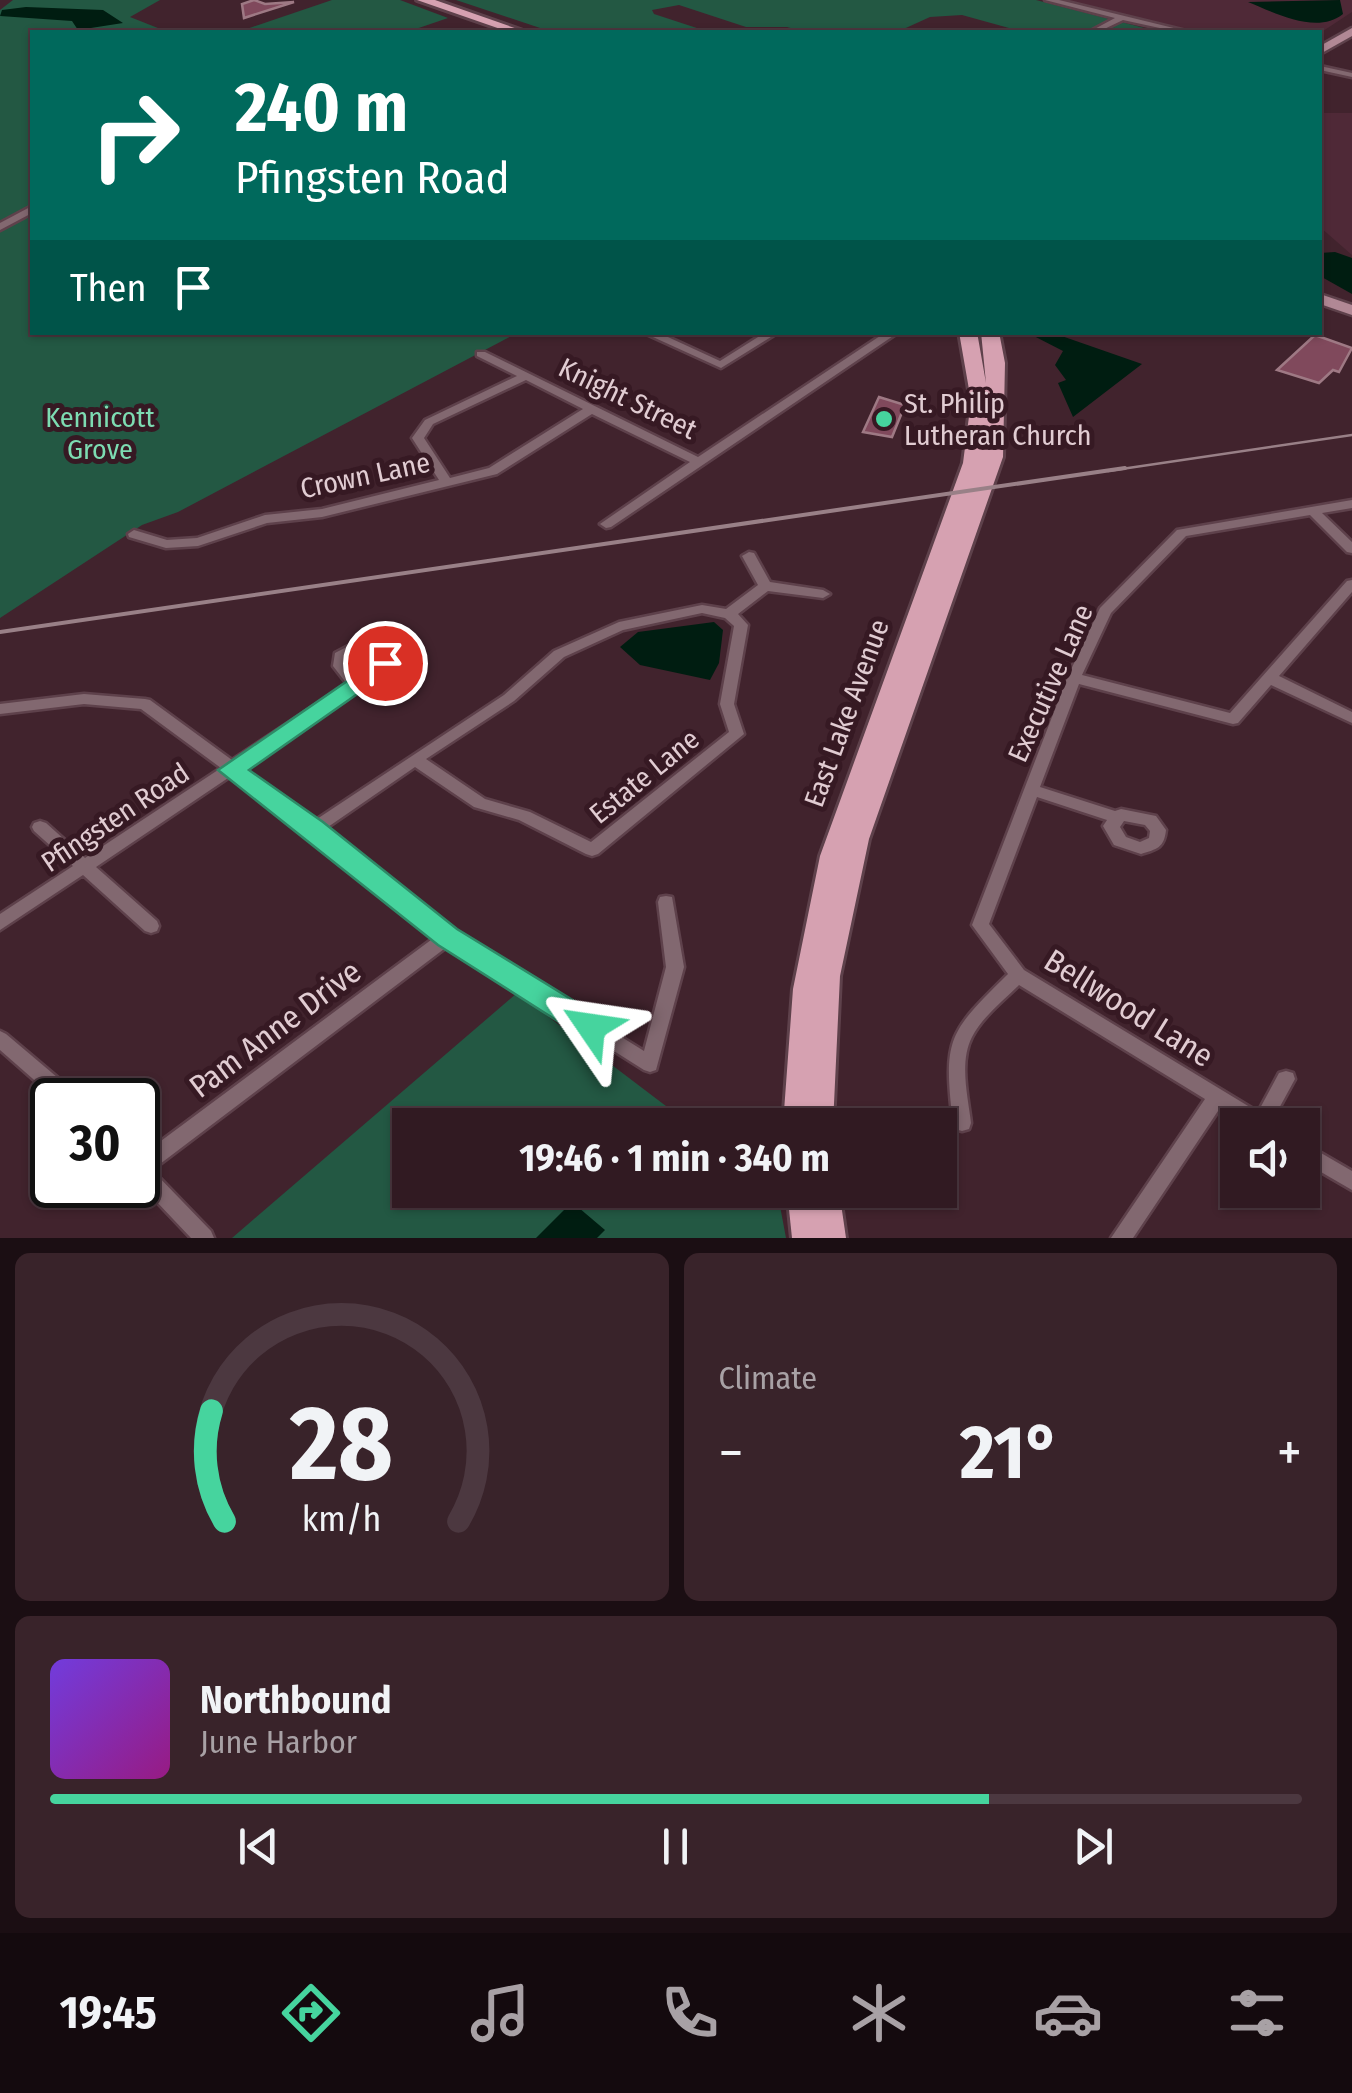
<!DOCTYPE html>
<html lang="en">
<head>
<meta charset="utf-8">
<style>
  body { margin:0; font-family:"Fira Sans Condensed",sans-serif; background:#39232a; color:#f1f3f6; height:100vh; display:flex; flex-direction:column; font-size:38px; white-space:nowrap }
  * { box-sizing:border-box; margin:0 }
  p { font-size:32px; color:#a8a1a5 }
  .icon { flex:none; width:55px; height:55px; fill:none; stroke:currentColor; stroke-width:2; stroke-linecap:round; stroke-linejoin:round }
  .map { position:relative; height:1238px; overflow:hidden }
  .side { display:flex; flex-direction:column; gap:15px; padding:15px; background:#1b0e13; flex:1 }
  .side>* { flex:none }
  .guide { position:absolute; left:30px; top:30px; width:1292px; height:305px; border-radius:0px; box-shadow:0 2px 8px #0004,0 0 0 2px #4c3840; background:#00695c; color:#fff; overflow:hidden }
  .tools { position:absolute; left:1220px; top:1108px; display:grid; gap:20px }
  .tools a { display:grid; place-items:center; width:100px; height:100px; border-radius:0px; background:#311a22; box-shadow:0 2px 8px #0004,0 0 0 2px #4c3840; font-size:50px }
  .speed { position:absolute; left:30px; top:1078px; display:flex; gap:20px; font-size:50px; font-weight:700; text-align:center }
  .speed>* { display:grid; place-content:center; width:130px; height:130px; border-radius:50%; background:#311a22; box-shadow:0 2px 8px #0004,0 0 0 2px #4c3840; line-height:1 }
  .speed .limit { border:5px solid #111; border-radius:15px; background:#fff; color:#111 }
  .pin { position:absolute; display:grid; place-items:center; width:85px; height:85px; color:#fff; margin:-42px; border:5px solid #fff; border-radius:50%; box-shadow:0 2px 10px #0007 }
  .me { position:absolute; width:110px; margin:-55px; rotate:302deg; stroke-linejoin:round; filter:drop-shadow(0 0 8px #0008) }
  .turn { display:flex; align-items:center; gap:35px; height:210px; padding:0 40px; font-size:45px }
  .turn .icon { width:130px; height:130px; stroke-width:2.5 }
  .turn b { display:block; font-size:70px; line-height:85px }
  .then { display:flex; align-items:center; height:95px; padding:0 40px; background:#0003; gap:20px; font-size:38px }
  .big { font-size:75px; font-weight:700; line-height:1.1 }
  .side .widget { flex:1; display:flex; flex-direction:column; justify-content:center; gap:15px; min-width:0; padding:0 35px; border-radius:15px; background:#39232a }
  .side .dial { align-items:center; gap:0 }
  .dial svg { height:260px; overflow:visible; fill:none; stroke:#4c3840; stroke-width:7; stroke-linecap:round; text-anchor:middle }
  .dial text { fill:#f1f3f6; stroke:none }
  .song { display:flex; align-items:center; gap:30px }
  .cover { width:120px; height:120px; border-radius:15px; background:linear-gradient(135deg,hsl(260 70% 55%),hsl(310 70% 35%)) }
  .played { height:10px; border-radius:5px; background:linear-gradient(90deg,#46d49e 75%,#4c3840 75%) }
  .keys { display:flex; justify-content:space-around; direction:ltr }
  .heat { display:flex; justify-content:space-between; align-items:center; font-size:55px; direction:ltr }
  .side .tiles { flex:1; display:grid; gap:15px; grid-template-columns:1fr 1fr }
  .widget:last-child { grid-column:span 2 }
  .trip { position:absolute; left:392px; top:1108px; width:565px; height:100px; border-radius:0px; background:#311a22; box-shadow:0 2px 8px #0004,0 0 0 2px #4c3840; font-weight:700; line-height:100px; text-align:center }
  .tabs { display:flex; height:160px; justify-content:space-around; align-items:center; background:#140a0e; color:#a8a1a5 }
  .tabs .icon { width:70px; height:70px }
  .tabs .selected { color:#46d49e }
  .tabs b { font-size:45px; color:#f1f3f6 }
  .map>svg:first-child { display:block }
  .built { fill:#4f2937 }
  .green { fill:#235843 }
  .water { fill:#001d11 }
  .building { fill:#80495c; stroke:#9e7984; stroke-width:2.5 }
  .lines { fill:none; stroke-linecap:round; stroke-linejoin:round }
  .street-casing { stroke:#5e414b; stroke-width:5 }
  .secondary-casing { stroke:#5e414b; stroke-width:5 }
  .primary-casing { stroke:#5e414b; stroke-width:6 }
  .street { fill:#826870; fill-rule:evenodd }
  .secondary { fill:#b18895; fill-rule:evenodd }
  .primary { fill:#d6a1b1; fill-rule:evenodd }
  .rail-far1 { stroke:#998087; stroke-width:2.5 }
  .rail { stroke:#998087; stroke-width:4 }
  .route { fill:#46d49e; stroke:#2e8a67; stroke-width:2.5 }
  .poi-dot { fill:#46d49e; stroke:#361923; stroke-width:4 }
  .labels { text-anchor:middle; stroke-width:10; stroke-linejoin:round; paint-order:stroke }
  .street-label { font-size:28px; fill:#e1ccd2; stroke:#361923 }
  .poi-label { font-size:28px; fill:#e1ccd2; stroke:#361923; text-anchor:start }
  .park-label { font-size:28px; fill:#7ddcb2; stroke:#361923 }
  .near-street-label { font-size:32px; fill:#e1ccd2; stroke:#361923 }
</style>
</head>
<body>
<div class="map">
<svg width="1352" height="1238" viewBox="0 0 1352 1238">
  <rect width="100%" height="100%" fill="#41232d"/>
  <g class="built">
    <path d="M1060 0H1352V12L1320 33 1197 32Z"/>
    <path d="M1320 113H1352V255L1320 227Z"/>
  </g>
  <g class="green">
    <path d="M13 0H160L130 17 168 32H32V332L517 333 178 512 142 525 0 618V10Z"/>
    <path d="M332 0H400L448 18 407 32H238Z"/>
    <path d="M456 0H1036L1160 32H1023L962 15 930 17 897 32H805L787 27H746L679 5 652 10 654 14 709 32H552Z"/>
    <path d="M517 993 691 1125H410V1190H777L786 1238H232Z"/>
  </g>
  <g class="water">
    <path d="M1340 0 1343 14C1317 35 1275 13 1248 2Z"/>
    <path d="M26 7 103 10 123 23 78 30 72 21 0 16 2 10Z"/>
    <path d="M1335 252 1352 258V294L1320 276V253Z"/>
    <path d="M1028 333H1053L1142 364 1073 417 1058 383 1066 380 1055 365 1063 351Z"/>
    <path d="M714 622 723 630 719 663 710 680 640 665 620 647 638 632Z"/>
    <path d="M572 1202 605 1230 597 1238H536Z"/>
  </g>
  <g class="building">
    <path d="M254 0 265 4 294 2 244 18 242 4Z"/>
    <path d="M1315 335 1352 348 1339 372 1333 370 1319 383 1277 370Z"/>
    <path d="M879 397 905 405 892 437 863 432Z"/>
  </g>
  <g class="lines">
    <defs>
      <g id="street">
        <path d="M1045 0H1059L1190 32H1178L1123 20 1098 32H1089L1115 18Z"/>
        <path d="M1320 66 1352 73V77L1320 70Z"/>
        <path d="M32 206V213L0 230V223Z"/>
        <path d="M642 332H657L720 361 766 332H779L721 368Z"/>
        <path d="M886 332H899L611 527 606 528 600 524 690 462 592 414 497 474 322 517 267 523 198 546 166 548 129 537 128 534 134 530 167 540 197 538 265 515 322 509 439 480 412 438 425 420 517 376 477 356V352H485L698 457ZM526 380 583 409 489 468 450 478 424 438 433 424Z"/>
        <path d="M1352 500V508L1322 513 1352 542V553L1347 552 1310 515 1186 536 1111 613 1082 675 1230 713 1347 581 1352 580V592L1279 676 1352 712V723L1271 685 1238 723 1233 724 1079 684 1040 787 1115 811 1121 809 1156 816 1166 830C1164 848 1157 849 1141 854L1114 845 1103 826 1107 820 1037 797 989 924 1024 970 1258 1112 1279 1073 1286 1071 1293 1073 1295 1079 1271 1123 1272 1125H1247L1220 1108 1133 1238H1111L1205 1099 1019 985C1004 1000 982 1017 972 1037 959 1062 968 1097 971 1123L969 1129 962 1131 955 1129 953 1123C943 1038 948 1033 1008 974L972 925 1067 678 1100 608 1177 530ZM1124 821 1145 825 1150 831 1149 838 1140 842 1126 837 1120 827Z"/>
        <path d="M749 552 754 553 770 582 823 590 830 594 823 598 768 591 738 614 748 625 734 704 744 734 598 854 592 856 586 854 519 820 474 807 415 767 325 829 453 932 644 1051 666 967 658 902 660 897 666 896 672 897 684 967 656 1070 650 1072 644 1070 448 946 152 1170 211 1231 214 1238H191L138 1182V1158L435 937 308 833 231 776 96 867 157 921 159 926 157 931 151 933 145 931 83 875 0 930V914L73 866 34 831 32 827 34 823 40 821 46 823 85 858 221 768 141 709 84 704 0 714V704L84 694 145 699 150 700 232 760 347 684 333 666 335 653 360 640 389 651 392 663 384 672 242 768 314 821 504 695 554 651 619 622 702 605 726 609 758 585 742 556ZM702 613 725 618 734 626 720 704 729 732 591 842 530 812 485 799 426 759 514 701 564 657 623 630ZM361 650 377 657 378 662 357 677 347 665V658Z"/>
        <path d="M0 1031 6 1034 77 1094 79 1100H57L0 1050Z"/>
        <path d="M1302 1142 1352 1171V1190L1302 1161Z"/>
      </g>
      <g id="secondary">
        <path d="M1352 28V36L1320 54V46Z"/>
        <path d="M1320 294 1352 305V315L1320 304Z"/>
      </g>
      <g id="primary">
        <path d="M417 0H435L526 32H509Z"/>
        <path d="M959 332H977L986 383 981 332H999L1005 363 1003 457 869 839 840 976 833 1125H783L793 989 820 856 963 463 971 401Z"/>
        <path d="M787 1190H839L846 1238H792Z"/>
      </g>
    </defs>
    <use href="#street" class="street-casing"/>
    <use href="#secondary" class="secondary-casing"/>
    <use href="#primary" class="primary-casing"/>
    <use href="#street" class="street"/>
    <use href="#secondary" class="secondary"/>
    <use href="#primary" class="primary"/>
    <path class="rail-far1" d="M1108 471 1352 435"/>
    <path class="rail" d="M0 632 1125 468"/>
  </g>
  <path class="route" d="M385 655 396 663 393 669 249 770 323 822 457 929 602 1018 606 1027 602 1036 591 1040 581 1036 438 945 218 770Z"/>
  <circle class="poi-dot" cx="884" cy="419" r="10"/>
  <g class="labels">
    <g class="street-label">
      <text transform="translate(628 398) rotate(26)" y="10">Knight Street</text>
      <text transform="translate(365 475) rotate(-12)" y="10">Crown Lane</text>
      <text transform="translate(1050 683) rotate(-66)" y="10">Executive Lane</text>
      <text transform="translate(846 713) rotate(-70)" y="10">East Lake Avenue</text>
      <text transform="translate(644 776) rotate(-39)" y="10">Estate Lane</text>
      <text transform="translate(115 817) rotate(-34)" y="10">Pfingsten Road</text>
    </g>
    <g class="poi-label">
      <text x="904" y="413">St. Philip<tspan x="904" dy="32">Lutheran Church</tspan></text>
    </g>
    <g class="park-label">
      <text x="100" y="427">Kennicott<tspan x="100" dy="32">Grove</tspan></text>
    </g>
    <g class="near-street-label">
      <text transform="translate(1129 1008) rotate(32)" y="11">Bellwood Lane</text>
      <text transform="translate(275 1029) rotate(-37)" y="11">Pam Anne Drive</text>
    </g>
  </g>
</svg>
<div class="tools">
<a><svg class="icon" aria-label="sound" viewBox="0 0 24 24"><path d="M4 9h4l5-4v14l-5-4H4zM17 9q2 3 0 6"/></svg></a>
</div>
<div class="speed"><div class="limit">30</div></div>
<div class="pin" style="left:385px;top:663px;background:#d93025"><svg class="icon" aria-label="arrive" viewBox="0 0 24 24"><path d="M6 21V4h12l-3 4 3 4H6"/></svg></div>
<svg class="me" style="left:591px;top:1027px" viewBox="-20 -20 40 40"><path d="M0-17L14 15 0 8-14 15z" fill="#46d49e" stroke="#fff" stroke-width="4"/></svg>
<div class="trip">19:46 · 1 min · 340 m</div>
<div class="guide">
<div class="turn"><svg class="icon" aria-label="right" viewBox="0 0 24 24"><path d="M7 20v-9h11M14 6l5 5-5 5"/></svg><div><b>240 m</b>Pfingsten Road</div></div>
<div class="then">Then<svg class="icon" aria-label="arrive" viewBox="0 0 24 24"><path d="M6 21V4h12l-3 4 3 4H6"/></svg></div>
</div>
</div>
<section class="side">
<div class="tiles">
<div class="widget dial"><svg viewBox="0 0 100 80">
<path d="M14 69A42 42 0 1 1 86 69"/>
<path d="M14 69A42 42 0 0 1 10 35" stroke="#46d49e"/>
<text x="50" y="56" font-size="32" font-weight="700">28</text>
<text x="50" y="72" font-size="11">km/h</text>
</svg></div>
<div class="widget"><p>Climate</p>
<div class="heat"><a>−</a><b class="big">21°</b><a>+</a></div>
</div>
<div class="widget">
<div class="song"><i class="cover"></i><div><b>Northbound</b><p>June Harbor</p></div></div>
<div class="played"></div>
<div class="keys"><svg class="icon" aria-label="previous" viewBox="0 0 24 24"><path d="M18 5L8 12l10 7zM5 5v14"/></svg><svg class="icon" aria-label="pause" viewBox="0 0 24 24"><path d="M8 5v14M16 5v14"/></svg><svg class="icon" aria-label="next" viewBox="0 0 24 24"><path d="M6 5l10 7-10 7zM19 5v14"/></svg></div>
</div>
</div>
</section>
<nav class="tabs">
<b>19:45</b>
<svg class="icon selected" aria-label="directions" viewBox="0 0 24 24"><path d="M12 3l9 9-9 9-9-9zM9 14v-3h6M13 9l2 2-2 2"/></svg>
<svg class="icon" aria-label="music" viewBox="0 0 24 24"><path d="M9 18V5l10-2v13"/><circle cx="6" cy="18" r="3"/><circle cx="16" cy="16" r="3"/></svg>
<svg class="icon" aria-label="phone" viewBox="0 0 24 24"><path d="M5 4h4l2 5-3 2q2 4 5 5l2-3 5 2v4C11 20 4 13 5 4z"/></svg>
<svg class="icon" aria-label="climate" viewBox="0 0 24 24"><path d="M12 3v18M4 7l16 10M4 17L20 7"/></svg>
<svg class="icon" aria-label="car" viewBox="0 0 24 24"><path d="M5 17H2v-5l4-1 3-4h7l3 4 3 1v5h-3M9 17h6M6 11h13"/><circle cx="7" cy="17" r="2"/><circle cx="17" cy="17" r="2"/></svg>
<svg class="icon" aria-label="filters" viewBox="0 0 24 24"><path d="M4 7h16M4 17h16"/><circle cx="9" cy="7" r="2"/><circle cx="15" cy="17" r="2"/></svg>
</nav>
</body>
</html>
